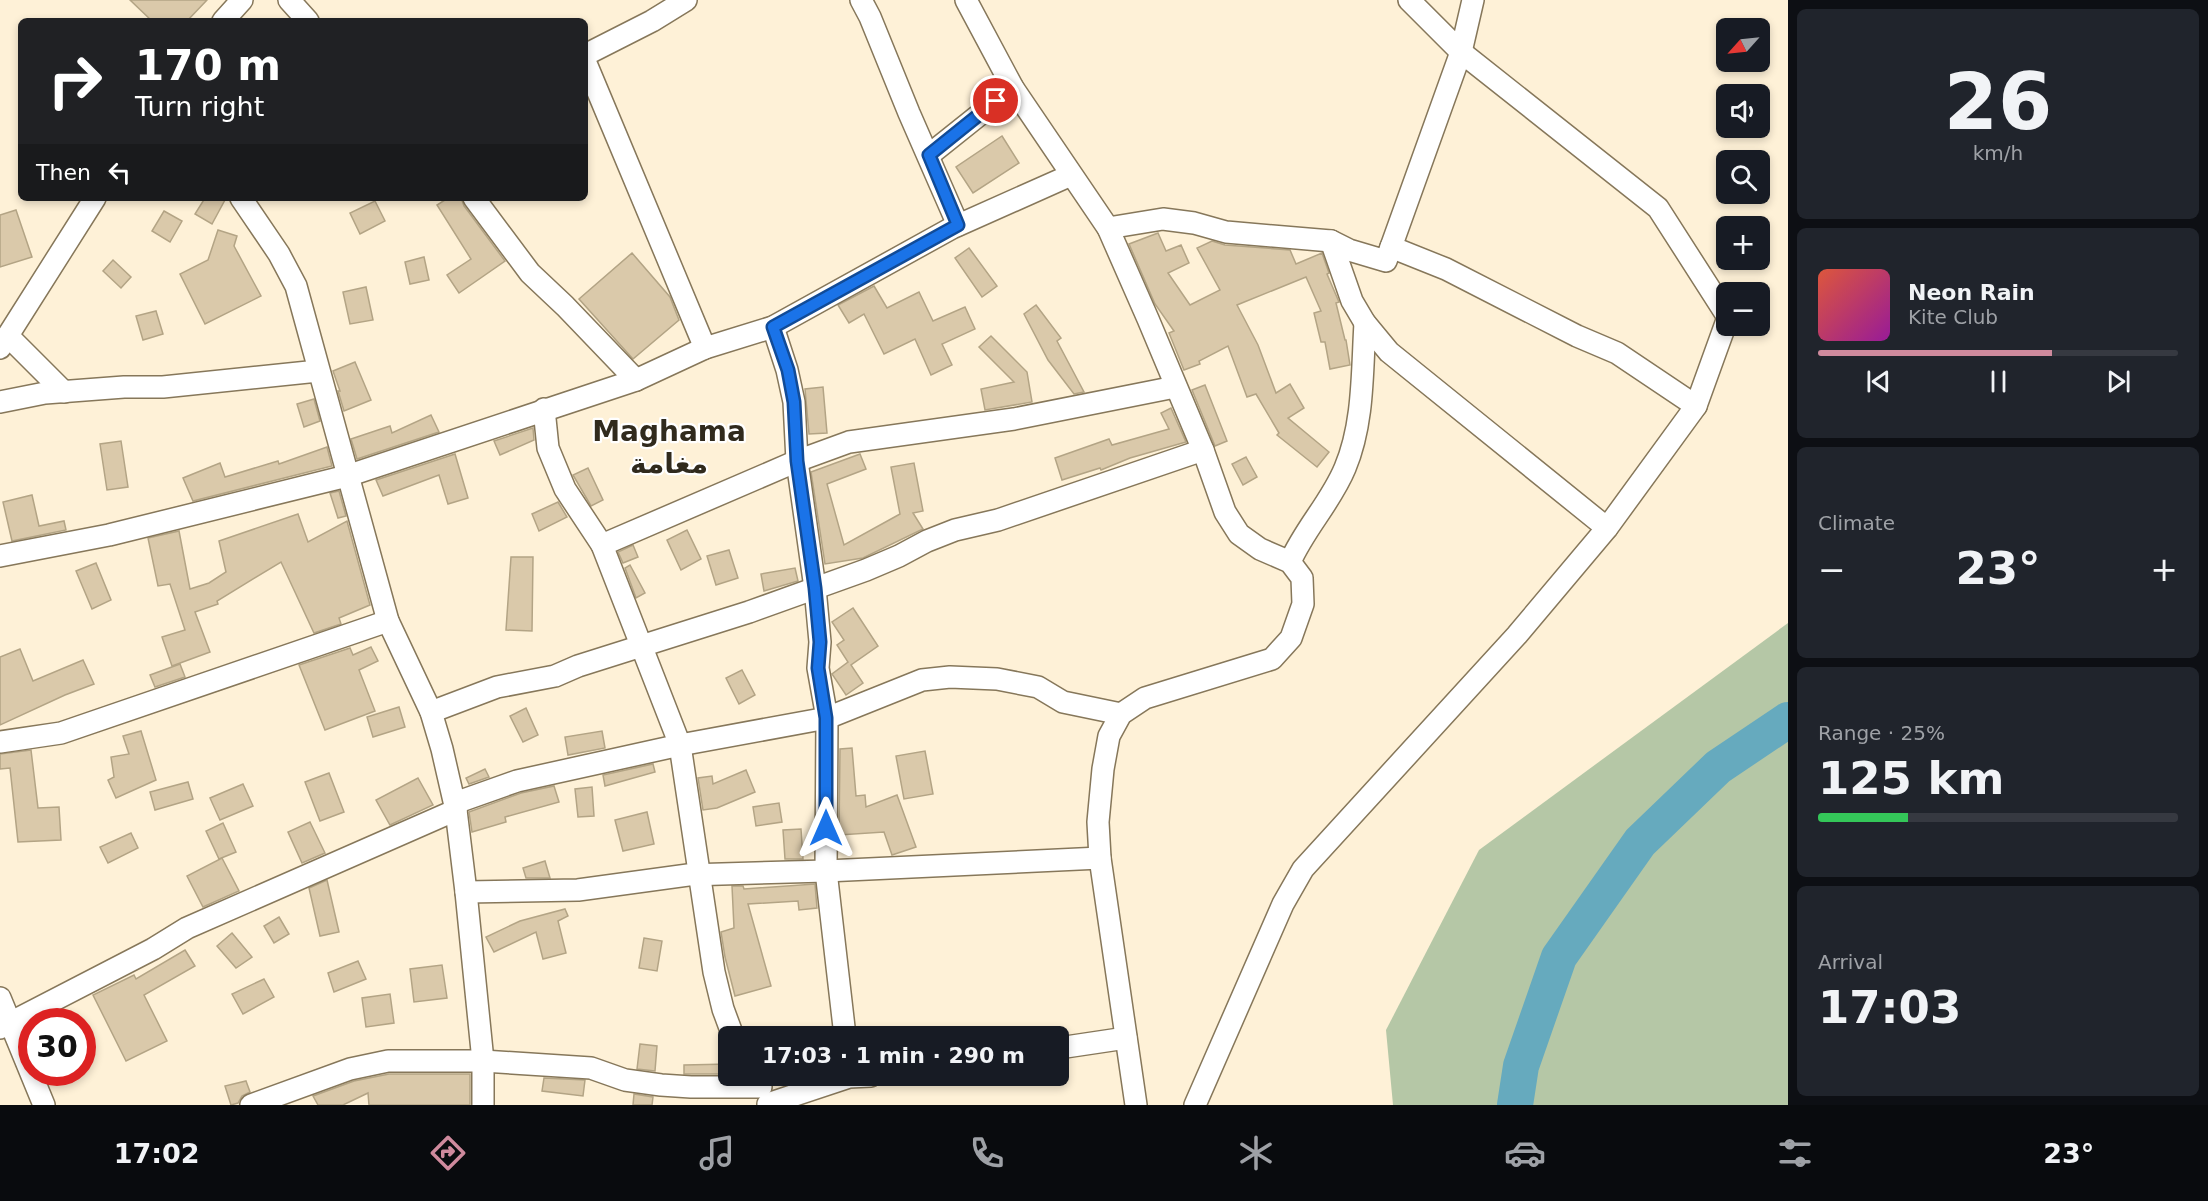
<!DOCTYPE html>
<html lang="en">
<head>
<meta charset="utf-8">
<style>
  body { margin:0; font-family:"DejaVu Sans","Noto Naskh Arabic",sans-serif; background:#20242c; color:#f1f3f6; height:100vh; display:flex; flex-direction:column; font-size:22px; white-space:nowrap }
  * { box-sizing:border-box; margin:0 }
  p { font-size:20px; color:#9ea1a6 }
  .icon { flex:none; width:33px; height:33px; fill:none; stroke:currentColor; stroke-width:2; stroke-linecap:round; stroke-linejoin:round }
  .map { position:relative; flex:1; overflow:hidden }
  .details { display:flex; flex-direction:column; gap:9px; padding:9px; background:#0d0f14; width:420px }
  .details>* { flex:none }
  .guide { position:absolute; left:18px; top:18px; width:570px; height:183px; border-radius:9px; box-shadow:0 3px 9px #0003; background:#202124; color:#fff; overflow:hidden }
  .needle { width:39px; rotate:243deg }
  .buttons { position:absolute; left:1716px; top:18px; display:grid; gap:12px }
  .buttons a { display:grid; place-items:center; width:54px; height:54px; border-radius:9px; background:#171b24; box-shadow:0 3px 9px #0003; font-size:30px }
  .speed { position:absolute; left:18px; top:1008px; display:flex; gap:12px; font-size:30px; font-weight:700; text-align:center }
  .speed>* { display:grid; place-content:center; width:78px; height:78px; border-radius:50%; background:#171b24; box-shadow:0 3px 9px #0003; line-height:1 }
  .speed .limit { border:9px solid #d22; background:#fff; color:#111 }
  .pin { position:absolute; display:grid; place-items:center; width:51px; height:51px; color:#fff; margin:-26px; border:3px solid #fff; border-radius:50%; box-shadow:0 2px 6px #0007 }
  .me { position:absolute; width:66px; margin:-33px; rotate:0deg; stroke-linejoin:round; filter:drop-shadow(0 0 4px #0008) }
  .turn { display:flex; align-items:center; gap:21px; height:126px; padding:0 18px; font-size:27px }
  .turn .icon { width:78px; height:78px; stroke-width:2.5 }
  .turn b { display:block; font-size:42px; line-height:51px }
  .then { display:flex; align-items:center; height:57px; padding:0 18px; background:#0003; gap:12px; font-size:22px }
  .big { font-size:45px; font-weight:600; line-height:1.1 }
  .details .widget { flex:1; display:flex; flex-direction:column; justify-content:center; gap:9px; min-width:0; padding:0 21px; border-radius:9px; background:#20242c }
  .details .dial { align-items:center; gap:0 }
  .dial b { font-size:78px; line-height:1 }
  .song { display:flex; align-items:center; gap:18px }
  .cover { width:72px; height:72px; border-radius:9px; background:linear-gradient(135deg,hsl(10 70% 55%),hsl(300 70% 35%)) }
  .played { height:6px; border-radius:3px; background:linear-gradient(90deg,#cf8a9d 65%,#363941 65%) }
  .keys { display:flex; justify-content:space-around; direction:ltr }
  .heat { display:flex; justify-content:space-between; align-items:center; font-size:33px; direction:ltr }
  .charge { height:9px; border-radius:4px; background:linear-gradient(90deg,#34c759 25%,#363941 0) }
  .trip { position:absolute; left:718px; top:1026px; width:351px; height:60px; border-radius:9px; background:#171b24; box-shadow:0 3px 9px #0003; font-weight:600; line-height:60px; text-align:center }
  .tab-bar { display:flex; height:96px; justify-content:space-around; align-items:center; background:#090b0e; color:#9ea1a6 }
  .tab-bar .icon { width:42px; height:42px }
  .tab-bar .selected { color:#cf8a9d }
  .tab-bar b { font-size:27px; color:#f1f3f6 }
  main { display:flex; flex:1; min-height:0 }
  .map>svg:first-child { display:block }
  .green { fill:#b5c7a6 }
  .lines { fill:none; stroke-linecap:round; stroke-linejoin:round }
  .river { stroke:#66aabe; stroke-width:36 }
  .building { fill:#dac9aa; stroke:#b3a485; stroke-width:1.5 }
  .street-casing { stroke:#86775a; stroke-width:24 }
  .street { stroke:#fff; stroke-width:21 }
  .route-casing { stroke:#114b97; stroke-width:15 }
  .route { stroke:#1a73e8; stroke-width:10 }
  .labels { text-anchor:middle; stroke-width:4.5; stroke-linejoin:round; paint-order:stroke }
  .town-label { font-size:28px; font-weight:bold; fill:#302a1d; stroke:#fff }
</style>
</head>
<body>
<main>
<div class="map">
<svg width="1788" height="1105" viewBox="0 0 1788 1105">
  <rect width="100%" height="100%" fill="#fef1d7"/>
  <path class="green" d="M1788 623V1105H1393L1386 1030 1479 850Z"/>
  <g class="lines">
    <path class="river" d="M1515 1105 1521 1066 1559 957 1640 842 1718 767 1788 720"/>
  </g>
  <g class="building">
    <path d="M130 0H207L187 21H152Z"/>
    <path d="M1002 136 1019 163 973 193 956 167Z"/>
    <path d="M205 198H226L212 224 195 214Z"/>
    <path d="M448 198H461L464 206 505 261 459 293 447 275 471 259 437 205Z"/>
    <path d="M375 201 385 221 360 234 350 213Z"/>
    <path d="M16 210 32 257 0 267V215Z"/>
    <path d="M164 211 182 221 170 242 152 231Z"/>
    <path d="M218 230 237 236 234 246 261 296 205 324 180 274 208 260Z"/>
    <path d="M1158 233 1166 251 1181 245 1189 263 1168 273 1190 305 1220 290 1197 248 1212 241 1225 245 1290 250 1296 264 1322 253 1329 273 1327 274 1339 302 1336 303 1345 340H1346L1350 365 1330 369 1325 342H1321L1314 313 1321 311 1306 277 1237 305 1258 345 1276 393 1290 384 1304 408 1288 418 1329 452 1317 467 1277 435 1279 433 1256 394 1247 397 1228 346 1199 361 1200 364 1184 370 1169 333 1174 331 1155 304 1129 244Z"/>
    <path d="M969 248 997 286 982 297 955 258Z"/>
    <path d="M632 253 670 297 679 320 633 359 579 299Z"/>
    <path d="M424 257 429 280 410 284 405 262Z"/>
    <path d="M113 260 131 277 121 288 103 271Z"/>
    <path d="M874 286 887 308 919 292 933 321 965 307 975 329 942 344 952 365 931 375 915 339 884 354 864 314 849 323 838 305Z"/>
    <path d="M366 287 373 320 350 324 343 292Z"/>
    <path d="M1036 305 1061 338 1057 341 1084 392 1074 394 1048 360 1024 314Z"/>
    <path d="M156 311 163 334 143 340 136 316Z"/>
    <path d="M991 336 1027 372 1032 402 985 410 981 389 1014 382 979 347Z"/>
    <path d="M355 362 371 400 344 411 338 391H340L333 371Z"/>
    <path d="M1205 385 1227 441 1215 446 1192 390Z"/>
    <path d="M823 387 827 433 809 434 805 389Z"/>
    <path d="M314 399 320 421 304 427 297 404Z"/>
    <path d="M1171 408 1186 442 1130 458 1101 470 1100 468 1062 480 1055 458 1109 439 1112 445 1169 429 1161 413Z"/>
    <path d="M431 415 439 432 357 459 351 439 390 426 392 433Z"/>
    <path d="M533 428 534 440 500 455 494 441Z"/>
    <path d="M121 441 128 487 107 490 100 444Z"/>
    <path d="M327 447 332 466 193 501 183 478 220 463 225 477 278 461 279 464Z"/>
    <path d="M455 454 468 498 448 504 439 475 383 496 376 480Z"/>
    <path d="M860 454 866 469 827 484 844 545 900 514 891 467 914 463 923 511 913 513 923 529 863 558 825 564 811 472Z"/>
    <path d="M1246 457 1257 477 1243 485 1232 464Z"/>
    <path d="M588 468 603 500 591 506 573 475Z"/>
    <path d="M339 491 346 516 338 518 330 493Z"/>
    <path d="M32 495 39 526 64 521 66 530 12 541 3 502Z"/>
    <path d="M558 502 567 517 539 531 532 514Z"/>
    <path d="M298 514 308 542 347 521 370 605 339 618 341 624 314 633 281 562 217 601 218 604 195 612 210 652 172 666 162 637 185 630 170 584 158 586 148 538 179 531 190 589 209 583 226 572 219 541Z"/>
    <path d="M687 530 701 559 681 570 667 540Z"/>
    <path d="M633 545 638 557 623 563 618 552Z"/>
    <path d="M729 550 738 578 716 585 707 556Z"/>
    <path d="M511 557H533L532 631 506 630Z"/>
    <path d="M96 563 111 600 92 609 76 571Z"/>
    <path d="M630 565 645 593 636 598 625 568Z"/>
    <path d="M795 568 798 581 764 591 761 574Z"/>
    <path d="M853 608 878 646 851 665 863 683 846 695 832 674 848 662 837 645 844 640 832 622Z"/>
    <path d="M371 647 378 661 359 670 375 711 325 730 299 665 350 648 353 655Z"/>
    <path d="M20 649 33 681 83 660 94 684 65 695 0 725V657Z"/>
    <path d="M180 664 185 677 155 687 150 675Z"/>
    <path d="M742 670 755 695 739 704 726 678Z"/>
    <path d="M399 707 405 727 373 737 367 717Z"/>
    <path d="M526 708 538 735 523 742 510 716Z"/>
    <path d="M141 731 156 780 116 798 108 780 114 777 111 757 129 754 123 736Z"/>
    <path d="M602 731 605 748 568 755 565 737Z"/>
    <path d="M852 748 856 796 865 795 866 807 897 795 916 847 892 855 884 832 839 835 840 749Z"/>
    <path d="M31 750 38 808 59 807 61 840 18 842 10 768 0 769V754Z"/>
    <path d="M925 751 933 794 904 799 896 756Z"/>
    <path d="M653 764 655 772 605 786 603 775Z"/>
    <path d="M485 769 489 777 469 784 466 778Z"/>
    <path d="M746 770 755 792 717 808 703 810 698 778 712 776 713 784Z"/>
    <path d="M329 773 344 812 320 821 305 782Z"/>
    <path d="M418 778 433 805 390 825 376 800Z"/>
    <path d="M188 782 193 799 155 810 150 792Z"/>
    <path d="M243 784 253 806 220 820 210 798Z"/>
    <path d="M554 786 559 802 505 817 506 822 472 832 469 812 521 793Z"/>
    <path d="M592 787 594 816 578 817 575 789Z"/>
    <path d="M779 803 782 822 756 826 753 807Z"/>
    <path d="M647 812 654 844 623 851 615 820Z"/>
    <path d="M310 822 325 853 302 863 288 832Z"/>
    <path d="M223 823 236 852 219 859 206 831Z"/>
    <path d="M801 829 803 859H785L783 830Z"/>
    <path d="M131 833 138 848 108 863 100 847Z"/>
    <path d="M222 858 239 891 203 907 187 876Z"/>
    <path d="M545 861 550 878H526L523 868Z"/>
    <path d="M327 880 339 932 320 936 309 888Z"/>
    <path d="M815 884 817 908 799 910 798 901 748 904 771 986 735 996 725 957 721 932 734 928 732 886H743L744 889Z"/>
    <path d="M565 909 568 916 558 921 566 953 543 959 536 932 494 952 486 937 520 921Z"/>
    <path d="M279 917 289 934 274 943 264 926Z"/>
    <path d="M232 933 252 957 236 968 217 946Z"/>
    <path d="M644 938 662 941 657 971 639 968Z"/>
    <path d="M185 950 195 966 144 995 167 1041 126 1061 93 995 134 975 136 979Z"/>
    <path d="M358 961 366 979 334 992 328 973Z"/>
    <path d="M442 965 447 998 414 1002 410 969Z"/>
    <path d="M264 979 274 997 243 1014 232 994Z"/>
    <path d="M390 994 394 1023 366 1027 362 998Z"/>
    <path d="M640 1044 657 1046 655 1071 637 1069Z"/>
    <path d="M729 1064V1074H684V1065Z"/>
    <path d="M389 1074H470V1105H369L368 1093 343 1105H318L313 1096 354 1081Z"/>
    <path d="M544 1078 585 1080 583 1096 542 1091Z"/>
    <path d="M246 1081 250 1092 242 1096 238 1103 231 1105 225 1086Z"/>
    <path d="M634 1094 653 1097 652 1105H633Z"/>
  </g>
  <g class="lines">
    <defs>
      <g id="street">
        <path d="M289 0 308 21"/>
        <path d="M861 0 870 17 909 113 958 225"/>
        <path d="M966 0 1013 88 1108 228 1148 319 1203 450 1225 512 1239 534 1260 549 1290 562 1302 578 1303 604 1291 638 1272 659 1145 698 1121 714 1109 736 1103 769 1098 822 1100 858 1136 1105"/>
        <path d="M1409 0 1461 52 1658 208 1726 314"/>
        <path d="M223 21 242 0"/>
        <path d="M585 55 652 21 686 0"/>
        <path d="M585 61 705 348"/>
        <path d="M929 155 1013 88"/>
        <path d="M241 198 279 254 296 286 388 621 431 712 442 749 456 810 466 892 483 1061V1105"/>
        <path d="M474 198 530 273 565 306 636 380"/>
        <path d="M1108 228 1163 219 1194 223 1226 232 1331 241 1349 250 1386 261 1461 52 1473 0"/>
        <path d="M1331 241 1352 301 1365 323 1389 352 1607 528"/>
        <path d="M1391 247 1446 269 1577 336 1617 353 1696 406"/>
        <path d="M773 327 787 370 794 402 797 461 815 588 820 642 818 668 827 718 826 871 845 1036"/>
        <path d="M8 336 64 392"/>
        <path d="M0 348 95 198"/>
        <path d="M0 402 45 393 124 387H163L318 371"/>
        <path d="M544 409 548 448 565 489 602 545 680 745 714 972 723 1009 733 1036"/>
        <path d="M602 545 797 461 849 442 1014 419 1175 387"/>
        <path d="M0 556 109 535 347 476 636 380 705 348 773 327 952 228 1071 175"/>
        <path d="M1290 562C1305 528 1331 502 1345 468 1364 423 1362 371 1365 323"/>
        <path d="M431 712 497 687 555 676 578 666 749 612 866 570 899 556 927 541 955 530 998 520 1203 450"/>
        <path d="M0 742 61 733 388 621"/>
        <path d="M455 803 517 781 680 745 827 718 922 680 950 677 997 679 1038 687 1063 702 1121 714"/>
        <path d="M466 892 578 890 688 875 826 871 1100 858"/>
        <path d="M0 998 44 1105"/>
        <path d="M0 1028 153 949 187 928 456 810"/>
        <path d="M1059 1048 1126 1038"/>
        <path d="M768 1104 849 1077 871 1076"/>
        <path d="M251 1105 350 1069 388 1061H483L591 1068 625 1080 661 1085 691 1087H761"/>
        <path d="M1195 1105 1283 904 1303 869 1517 635 1607 528 1696 406 1726 323"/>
      </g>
    </defs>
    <use href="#street" class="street-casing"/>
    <use href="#street" class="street"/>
  </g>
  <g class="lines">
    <defs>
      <path id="route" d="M826 828V718L818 668 820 642 815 588 797 461 794 402 788 370 773 327 958 225 929 155 996 101"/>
    </defs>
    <use href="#route" class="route-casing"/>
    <use href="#route" class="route"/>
  </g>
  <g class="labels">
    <g class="town-label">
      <text x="669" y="441">Maghama<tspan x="669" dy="32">مغامة</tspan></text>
    </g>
  </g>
</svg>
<div class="buttons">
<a><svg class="needle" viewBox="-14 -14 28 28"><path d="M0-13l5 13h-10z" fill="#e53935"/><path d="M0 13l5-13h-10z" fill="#9ea1a6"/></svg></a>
<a><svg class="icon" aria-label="sound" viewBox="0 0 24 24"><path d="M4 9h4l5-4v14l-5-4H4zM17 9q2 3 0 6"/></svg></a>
<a><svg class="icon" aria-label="search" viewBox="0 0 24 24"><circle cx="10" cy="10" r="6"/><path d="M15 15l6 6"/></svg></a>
<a>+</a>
<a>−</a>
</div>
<div class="speed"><div class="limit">30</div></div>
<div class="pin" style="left:996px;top:101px;background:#d93025"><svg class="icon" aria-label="arrive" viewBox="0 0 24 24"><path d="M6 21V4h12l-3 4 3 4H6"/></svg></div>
<svg class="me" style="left:826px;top:828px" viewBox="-20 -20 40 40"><path d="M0-17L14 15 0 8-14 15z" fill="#1a73e8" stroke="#fff" stroke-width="4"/></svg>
<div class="trip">17:03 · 1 min · 290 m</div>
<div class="guide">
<div class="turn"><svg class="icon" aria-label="right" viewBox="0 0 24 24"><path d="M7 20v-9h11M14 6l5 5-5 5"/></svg><div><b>170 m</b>Turn right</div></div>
<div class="then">Then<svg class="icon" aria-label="left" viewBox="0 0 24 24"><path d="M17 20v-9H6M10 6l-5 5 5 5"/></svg></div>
</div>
</div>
<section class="details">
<div class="widget dial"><b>26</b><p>km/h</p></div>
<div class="widget">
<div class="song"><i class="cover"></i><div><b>Neon Rain</b><p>Kite Club</p></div></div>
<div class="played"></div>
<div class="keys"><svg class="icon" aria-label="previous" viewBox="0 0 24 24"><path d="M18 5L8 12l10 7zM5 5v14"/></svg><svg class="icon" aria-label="pause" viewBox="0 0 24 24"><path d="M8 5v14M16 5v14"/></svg><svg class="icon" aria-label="next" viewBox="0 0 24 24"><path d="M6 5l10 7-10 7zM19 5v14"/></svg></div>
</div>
<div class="widget"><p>Climate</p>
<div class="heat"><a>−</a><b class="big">23°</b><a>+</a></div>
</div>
<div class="widget"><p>Range · 25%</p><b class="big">125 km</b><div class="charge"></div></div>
<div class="widget"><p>Arrival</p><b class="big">17:03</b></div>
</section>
</main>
<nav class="tab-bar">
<b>17:02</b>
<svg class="icon selected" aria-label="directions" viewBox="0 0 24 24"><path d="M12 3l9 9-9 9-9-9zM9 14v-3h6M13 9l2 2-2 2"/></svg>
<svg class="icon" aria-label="music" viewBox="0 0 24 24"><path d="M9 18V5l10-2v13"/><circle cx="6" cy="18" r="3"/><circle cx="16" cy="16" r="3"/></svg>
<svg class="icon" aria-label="phone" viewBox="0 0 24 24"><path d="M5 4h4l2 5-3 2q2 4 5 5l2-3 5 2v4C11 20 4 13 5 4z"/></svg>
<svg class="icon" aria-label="climate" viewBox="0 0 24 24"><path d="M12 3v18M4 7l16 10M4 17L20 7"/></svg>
<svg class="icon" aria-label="car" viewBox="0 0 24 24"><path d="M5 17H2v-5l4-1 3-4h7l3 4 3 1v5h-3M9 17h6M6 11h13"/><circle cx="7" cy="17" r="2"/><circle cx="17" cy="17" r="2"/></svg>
<svg class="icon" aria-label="filters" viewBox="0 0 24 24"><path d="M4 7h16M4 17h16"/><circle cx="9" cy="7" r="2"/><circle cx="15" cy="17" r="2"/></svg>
<b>23°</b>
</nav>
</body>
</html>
